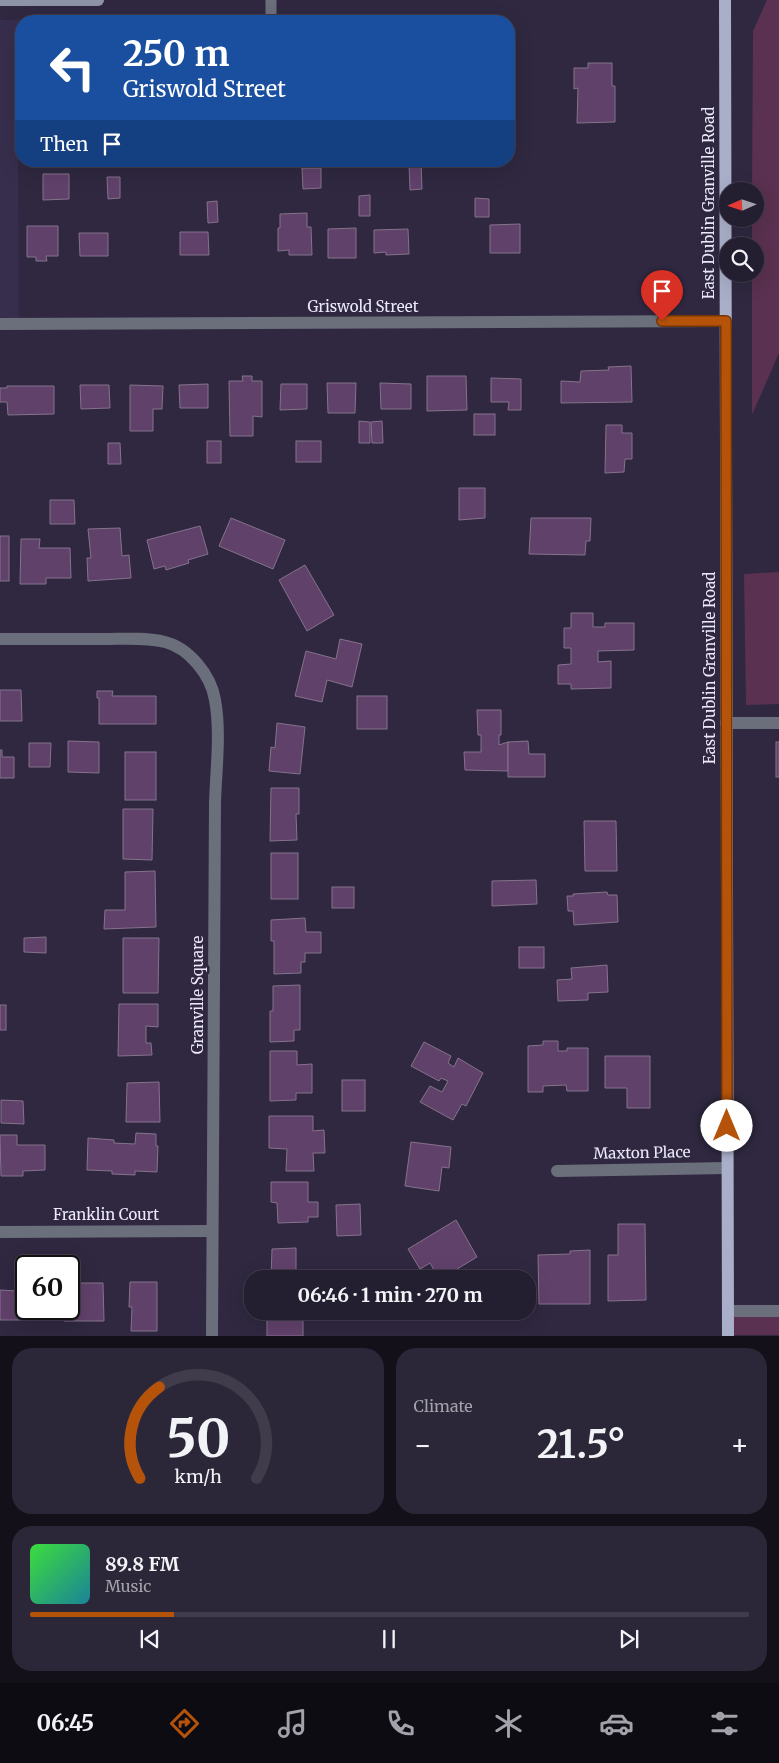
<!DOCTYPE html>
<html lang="en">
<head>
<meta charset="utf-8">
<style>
  body { margin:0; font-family:Merriweather,serif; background:#2b2738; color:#f1f3f6; height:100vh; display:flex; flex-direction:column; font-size:19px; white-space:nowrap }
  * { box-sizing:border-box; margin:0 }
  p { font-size:16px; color:#a3a2ab }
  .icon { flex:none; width:28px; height:28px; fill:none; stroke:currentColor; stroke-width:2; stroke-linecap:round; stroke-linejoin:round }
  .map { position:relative; height:1336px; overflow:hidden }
  .sheet { display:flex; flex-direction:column; gap:12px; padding:12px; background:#13101a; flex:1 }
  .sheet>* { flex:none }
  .banner { position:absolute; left:15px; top:15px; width:500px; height:152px; border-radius:20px; box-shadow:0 5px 20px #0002,0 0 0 1px #403c4c; background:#1a4fa0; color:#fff; overflow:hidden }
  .needle { width:32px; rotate:267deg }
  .controls { position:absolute; left:719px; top:182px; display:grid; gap:10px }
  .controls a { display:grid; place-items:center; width:45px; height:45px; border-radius:50%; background:#231e30; box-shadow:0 5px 20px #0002,0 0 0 1px #403c4c; font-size:25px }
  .speed { position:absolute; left:15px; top:1255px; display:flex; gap:10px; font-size:25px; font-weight:700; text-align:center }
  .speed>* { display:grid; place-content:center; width:65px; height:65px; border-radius:50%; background:#231e30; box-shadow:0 5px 20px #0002,0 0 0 1px #403c4c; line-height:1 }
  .speed .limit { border:2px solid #111; border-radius:8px; background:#fff; color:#111 }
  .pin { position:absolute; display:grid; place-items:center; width:42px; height:42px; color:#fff; margin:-51px -21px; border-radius:50% 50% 50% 0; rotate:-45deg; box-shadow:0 0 5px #0007 }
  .pin .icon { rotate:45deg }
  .me { position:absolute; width:55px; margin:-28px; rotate:0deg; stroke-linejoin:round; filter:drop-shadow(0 0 4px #0008) }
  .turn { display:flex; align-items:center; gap:18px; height:105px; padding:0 25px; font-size:22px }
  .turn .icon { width:65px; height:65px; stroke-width:2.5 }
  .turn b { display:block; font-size:35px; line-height:42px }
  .then { display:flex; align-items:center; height:48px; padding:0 25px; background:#0003; gap:10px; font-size:19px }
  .big { font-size:38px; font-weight:700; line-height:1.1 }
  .sheet .card { flex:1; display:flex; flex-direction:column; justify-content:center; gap:8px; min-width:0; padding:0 18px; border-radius:20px; background:#2b2738 }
  .sheet .dial { align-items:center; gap:0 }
  .dial svg { height:130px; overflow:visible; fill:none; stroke:#403c4c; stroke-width:7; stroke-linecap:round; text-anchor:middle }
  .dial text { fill:#f1f3f6; stroke:none }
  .song { display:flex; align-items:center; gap:15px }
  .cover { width:60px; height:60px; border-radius:8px; background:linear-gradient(135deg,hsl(120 70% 55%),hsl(190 70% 35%)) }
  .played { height:5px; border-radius:2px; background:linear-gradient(90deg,#b45309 20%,#403c4c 20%) }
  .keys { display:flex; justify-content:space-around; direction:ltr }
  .heat { display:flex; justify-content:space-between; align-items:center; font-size:28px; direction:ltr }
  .sheet .tiles { flex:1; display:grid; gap:12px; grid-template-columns:1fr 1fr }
  .card:last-child { grid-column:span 2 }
  .trip { position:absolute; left:244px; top:1270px; width:292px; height:50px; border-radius:20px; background:#231e30; box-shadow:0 5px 20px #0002,0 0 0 1px #403c4c; font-weight:700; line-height:50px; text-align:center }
  .tabs { display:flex; height:80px; justify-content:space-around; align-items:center; background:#0e0c13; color:#a3a2ab }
  .tabs .icon { width:35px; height:35px }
  .tabs .selected { color:#b45309 }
  .tabs b { font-size:22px; color:#f1f3f6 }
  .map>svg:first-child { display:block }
  .built { fill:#372e4d }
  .green { fill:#5a3150 }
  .building { fill:#60416a; stroke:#85728c }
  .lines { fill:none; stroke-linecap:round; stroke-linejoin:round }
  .lane { stroke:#6b6e7b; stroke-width:11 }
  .street { stroke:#6b6e7b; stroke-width:12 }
  .secondary { stroke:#8f93a7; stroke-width:12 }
  .primary { stroke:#aaafc9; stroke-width:12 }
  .route-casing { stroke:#753606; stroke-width:12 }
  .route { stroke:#b45309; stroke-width:9 }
  .labels { text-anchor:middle; stroke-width:5; stroke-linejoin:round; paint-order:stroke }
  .street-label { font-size:15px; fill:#ede9fa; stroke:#2f2840 }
</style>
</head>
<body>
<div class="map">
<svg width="779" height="1336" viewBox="0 0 779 1336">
  <rect width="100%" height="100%" fill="#2f2840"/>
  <path class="built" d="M45 19V21H21V159L18 160 19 324H0V20Z"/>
  <g class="green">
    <path d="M767 0H779V353L752 415V274H755V246H752V219H755V191H752L753 31Z"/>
    <path d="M779 572V704L746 705 744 574Z"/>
    <rect x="728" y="1310" width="51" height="25"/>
  </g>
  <g class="building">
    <path d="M588 63H612V86H615V122L577 123 578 88 574 89V68H588Z"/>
    <path d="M409 163H421L422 189 410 190Z"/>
    <path d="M302 168H321V188L303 189Z"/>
    <path d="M43 174H69V199L43 200Z"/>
    <path d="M107 177H120V198L108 199Z"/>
    <path d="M370 195V216H359V196Z"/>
    <path d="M475 198 489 199V217H475Z"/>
    <path d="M217 201 218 222 208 223 207 202Z"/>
    <path d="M307 213V227H311L312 255H289V250L278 251V228H280V214Z"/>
    <path d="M520 224V253H490V225Z"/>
    <path d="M27 226H58V256H46L47 261H36V257H27Z"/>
    <path d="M356 228V258H328V229Z"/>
    <path d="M408 229 409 254 386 255V252L374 253V230Z"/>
    <path d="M180 232H208L209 255H180Z"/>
    <path d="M79 233H108V256H80Z"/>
    <path d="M631 366 632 402 561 403V381L580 382 581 371 609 370 608 367Z"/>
    <path d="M242 376H252V381H262V417L253 416V436H230L229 381H243Z"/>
    <path d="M427 376H466L467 410 427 411Z"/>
    <path d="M491 378 521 379V410H508L509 402H491Z"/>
    <path d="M327 383H356L355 413H328Z"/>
    <path d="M380 383 411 384V409H381Z"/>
    <path d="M208 384V408H180L179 385Z"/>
    <path d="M281 384H307V409L280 410Z"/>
    <path d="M80 385H109L110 408 81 409Z"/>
    <path d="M130 385 163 386 162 409H153V431H130Z"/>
    <path d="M7 386H54V414L8 415 7 402H0V388H7Z"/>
    <rect x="474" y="414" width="21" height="21"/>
    <path d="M359 421 370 422V443H359Z"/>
    <path d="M382 421 383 443H372L371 422Z"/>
    <path d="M606 425H622V433H632V459H625L624 472 605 473Z"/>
    <rect x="207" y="441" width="14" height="22"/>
    <rect x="296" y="441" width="25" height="21"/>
    <path d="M108 443H120L121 464H108Z"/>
    <path d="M459 488H485V518L459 520Z"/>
    <path d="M50 500H74L75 524H50Z"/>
    <path d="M231 518 285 540 273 569 219 546Z"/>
    <path d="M531 518H591L590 541H586L585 555 529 554Z"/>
    <path d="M200 526 208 554 188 560 189 563 166 570 165 566 154 569 147 540Z"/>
    <path d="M120 528 122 556 129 555 131 578 88 581 87 558H91L88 529Z"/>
    <rect x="0" y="536" width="9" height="45"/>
    <path d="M21 539H40L39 548H70L71 578H46V584H20Z"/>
    <path d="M305 565 334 615 307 631 279 580Z"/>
    <path d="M571 613H593V627H605V623H634V650L598 651V662L611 661V688L571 689V684H558V665L571 664V648H564V628H571Z"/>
    <path d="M340 639 362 644 352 687 327 680 322 702 295 696 306 651 336 659Z"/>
    <path d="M0 690H21L22 721H0Z"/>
    <path d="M97 691H113L112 696H156V724H99V698H97Z"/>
    <rect x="357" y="696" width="30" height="33"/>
    <path d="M477 710H501V735H499V745L508 742V771L465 770 464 752H481V735H478Z"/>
    <path d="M277 723 305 727 300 774 269 771 271 747 275 748Z"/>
    <path d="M68 741 99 742V773L68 772Z"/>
    <path d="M528 741 529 754H545V777H508V742Z"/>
    <rect x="776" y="742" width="3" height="35"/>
    <path d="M29 743H51L50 767H29Z"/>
    <path d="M0 750H2V757H14V778H0Z"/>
    <rect x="125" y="752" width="31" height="48"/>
    <path d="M271 788H299V814H296L297 840 270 841Z"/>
    <path d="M123 809H153L152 860 123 859Z"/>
    <path d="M584 821H616L617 871H585Z"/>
    <rect x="271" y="853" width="27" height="46"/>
    <path d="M155 871 156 927 104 929 105 910H125V872Z"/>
    <path d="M536 880 537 904 492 906V881Z"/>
    <rect x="332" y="887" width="22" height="21"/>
    <path d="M607 892 608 895H617L618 922 574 925 573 911H568L567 896H573V894Z"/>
    <path d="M305 918 306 932H321V953H305V962H301V973L274 974V941H271V920Z"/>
    <path d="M46 937V953L24 952V938Z"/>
    <path d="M123 938H159L158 993H123Z"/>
    <rect x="519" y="947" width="25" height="21"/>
    <path d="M607 965 608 992 588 993V1000L558 1001 557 980 572 979 571 968Z"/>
    <path d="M300 985V1030H294V1041L270 1042V1011H273V986Z"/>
    <path d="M119 1004H158V1027L146 1026V1043H151L152 1055 118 1056Z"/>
    <rect x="0" y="1005" width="6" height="25"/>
    <path d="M543 1041H558V1051H567V1048H588V1091H567L566 1085 543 1086V1092H528V1046L543 1045Z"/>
    <path d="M424 1042 451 1056 448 1063 454 1067 458 1058 483 1073 466 1106 462 1104 453 1120 420 1102 430 1086 442 1092 448 1081 441 1078 439 1081 411 1066Z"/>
    <path d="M270 1051H297V1065L312 1064V1093H296V1100L270 1101Z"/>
    <path d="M605 1056H650V1108H627V1088H605Z"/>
    <rect x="342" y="1080" width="23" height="31"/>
    <path d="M159 1082 160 1122H126L127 1083Z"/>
    <path d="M1 1100 23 1101 24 1124 1 1123Z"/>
    <path d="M269 1116H313V1131L324 1130 325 1153H313L314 1171H286L287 1149 269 1148Z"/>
    <path d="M136 1133 156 1134V1146H158L157 1172 135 1171V1175L112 1174V1171L87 1170 88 1138 114 1140V1143L135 1144Z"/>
    <path d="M0 1135H17V1145H45V1170L23 1171V1176H1Z"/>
    <path d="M411 1142 451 1147 449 1168 442 1167 439 1191 405 1186Z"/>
    <path d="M271 1182H308V1202H318V1217H308V1222L278 1223 277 1203 271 1202Z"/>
    <path d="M360 1204 361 1235 337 1236 336 1205Z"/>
    <path d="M456 1220 477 1257 457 1269 463 1279H435L438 1277 430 1263 420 1269 408 1249Z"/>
    <path d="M618 1224H645L646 1300 608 1301V1255H618Z"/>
    <path d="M296 1248V1279H271L272 1249Z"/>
    <path d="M590 1250V1304H539L538 1255 570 1254V1251Z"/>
    <path d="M130 1282H157V1331H131L132 1307H129Z"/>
    <path d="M73 1283H103L104 1321H64V1309H69V1287H73Z"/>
    <path d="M26 1286V1309H38V1320H0V1290L18 1291 17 1287Z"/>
    <rect x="267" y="1314" width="36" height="22"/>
  </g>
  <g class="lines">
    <path class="lane" d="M271 0V21"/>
    <g class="street">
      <path d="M0 324 726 321"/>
      <path d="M0 639C34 639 69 639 103 639 123 639 145 637 165 642 189 648 211 675 215 700 221 733 216 769 215 803L212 1336"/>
      <path d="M726 723H779"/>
      <path d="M557 1171 727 1168"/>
      <path d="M0 1232 212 1231"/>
      <path d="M728 1311H779"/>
    </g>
    <path class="secondary" d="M0 0H98"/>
    <path class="primary" d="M725 0 728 1336"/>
  </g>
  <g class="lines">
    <defs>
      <path id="route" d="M662 321H726L727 1126"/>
    </defs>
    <use href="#route" class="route-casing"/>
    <use href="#route" class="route"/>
  </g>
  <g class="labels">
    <g class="street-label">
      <text transform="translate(709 203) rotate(-90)" y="5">East Dublin Granville Road</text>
      <text x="363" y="312">Griswold Street</text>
      <text transform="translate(710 668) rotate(-90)" y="5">East Dublin Granville Road</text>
      <text transform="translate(198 995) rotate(-90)" y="5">Granville Square</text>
      <text transform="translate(642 1153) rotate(-1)" y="5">Maxton Place</text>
      <text x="106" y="1220">Franklin Court</text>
    </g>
  </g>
</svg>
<div class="controls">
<a><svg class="needle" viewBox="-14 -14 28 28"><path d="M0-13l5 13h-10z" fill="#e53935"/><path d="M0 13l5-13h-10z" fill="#a3a2ab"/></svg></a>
<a><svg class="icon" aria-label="search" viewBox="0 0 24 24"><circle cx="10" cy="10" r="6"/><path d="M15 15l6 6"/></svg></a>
</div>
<div class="speed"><div class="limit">60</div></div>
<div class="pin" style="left:662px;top:321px;background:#d93025"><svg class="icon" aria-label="arrive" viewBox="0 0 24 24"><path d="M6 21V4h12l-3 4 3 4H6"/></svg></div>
<svg class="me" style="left:727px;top:1126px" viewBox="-20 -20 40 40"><circle r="19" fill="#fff"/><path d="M0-13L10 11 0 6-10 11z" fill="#b45309"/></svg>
<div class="trip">06:46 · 1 min · 270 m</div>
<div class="banner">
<div class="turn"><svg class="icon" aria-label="left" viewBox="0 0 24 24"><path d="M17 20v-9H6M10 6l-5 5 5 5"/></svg><div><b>250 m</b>Griswold Street</div></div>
<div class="then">Then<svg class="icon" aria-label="arrive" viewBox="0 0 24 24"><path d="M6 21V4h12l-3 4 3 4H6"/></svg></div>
</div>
</div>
<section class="sheet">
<div class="tiles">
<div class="card dial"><svg viewBox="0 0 100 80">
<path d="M14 69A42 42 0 1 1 86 69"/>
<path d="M14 69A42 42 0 0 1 26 13" stroke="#b45309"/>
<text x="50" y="56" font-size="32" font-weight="700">50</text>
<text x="50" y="72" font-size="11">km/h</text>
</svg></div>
<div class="card"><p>Climate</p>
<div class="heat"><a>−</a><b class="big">21.5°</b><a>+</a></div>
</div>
<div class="card">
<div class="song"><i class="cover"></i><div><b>89.8 FM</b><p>Music</p></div></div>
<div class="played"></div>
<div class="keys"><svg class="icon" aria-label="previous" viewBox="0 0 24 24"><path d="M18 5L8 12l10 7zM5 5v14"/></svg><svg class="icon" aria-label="pause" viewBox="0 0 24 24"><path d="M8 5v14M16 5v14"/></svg><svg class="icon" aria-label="next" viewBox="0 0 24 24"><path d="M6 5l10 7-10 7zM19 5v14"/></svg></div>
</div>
</div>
</section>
<nav class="tabs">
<b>06:45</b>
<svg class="icon selected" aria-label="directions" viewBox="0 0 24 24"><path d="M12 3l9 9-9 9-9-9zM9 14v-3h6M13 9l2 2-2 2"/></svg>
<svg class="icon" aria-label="music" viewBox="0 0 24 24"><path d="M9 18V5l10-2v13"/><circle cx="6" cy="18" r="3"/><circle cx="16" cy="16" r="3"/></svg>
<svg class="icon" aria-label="phone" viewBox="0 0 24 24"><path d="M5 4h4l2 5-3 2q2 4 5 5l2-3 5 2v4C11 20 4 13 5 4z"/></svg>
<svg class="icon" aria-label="climate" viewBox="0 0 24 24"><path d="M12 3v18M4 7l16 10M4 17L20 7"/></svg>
<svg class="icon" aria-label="car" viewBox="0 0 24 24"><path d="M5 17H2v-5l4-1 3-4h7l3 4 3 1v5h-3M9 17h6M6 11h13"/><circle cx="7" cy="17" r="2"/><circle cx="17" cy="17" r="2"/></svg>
<svg class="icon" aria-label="filters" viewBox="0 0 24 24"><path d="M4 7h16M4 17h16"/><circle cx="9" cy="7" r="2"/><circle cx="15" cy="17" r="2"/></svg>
</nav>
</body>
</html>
